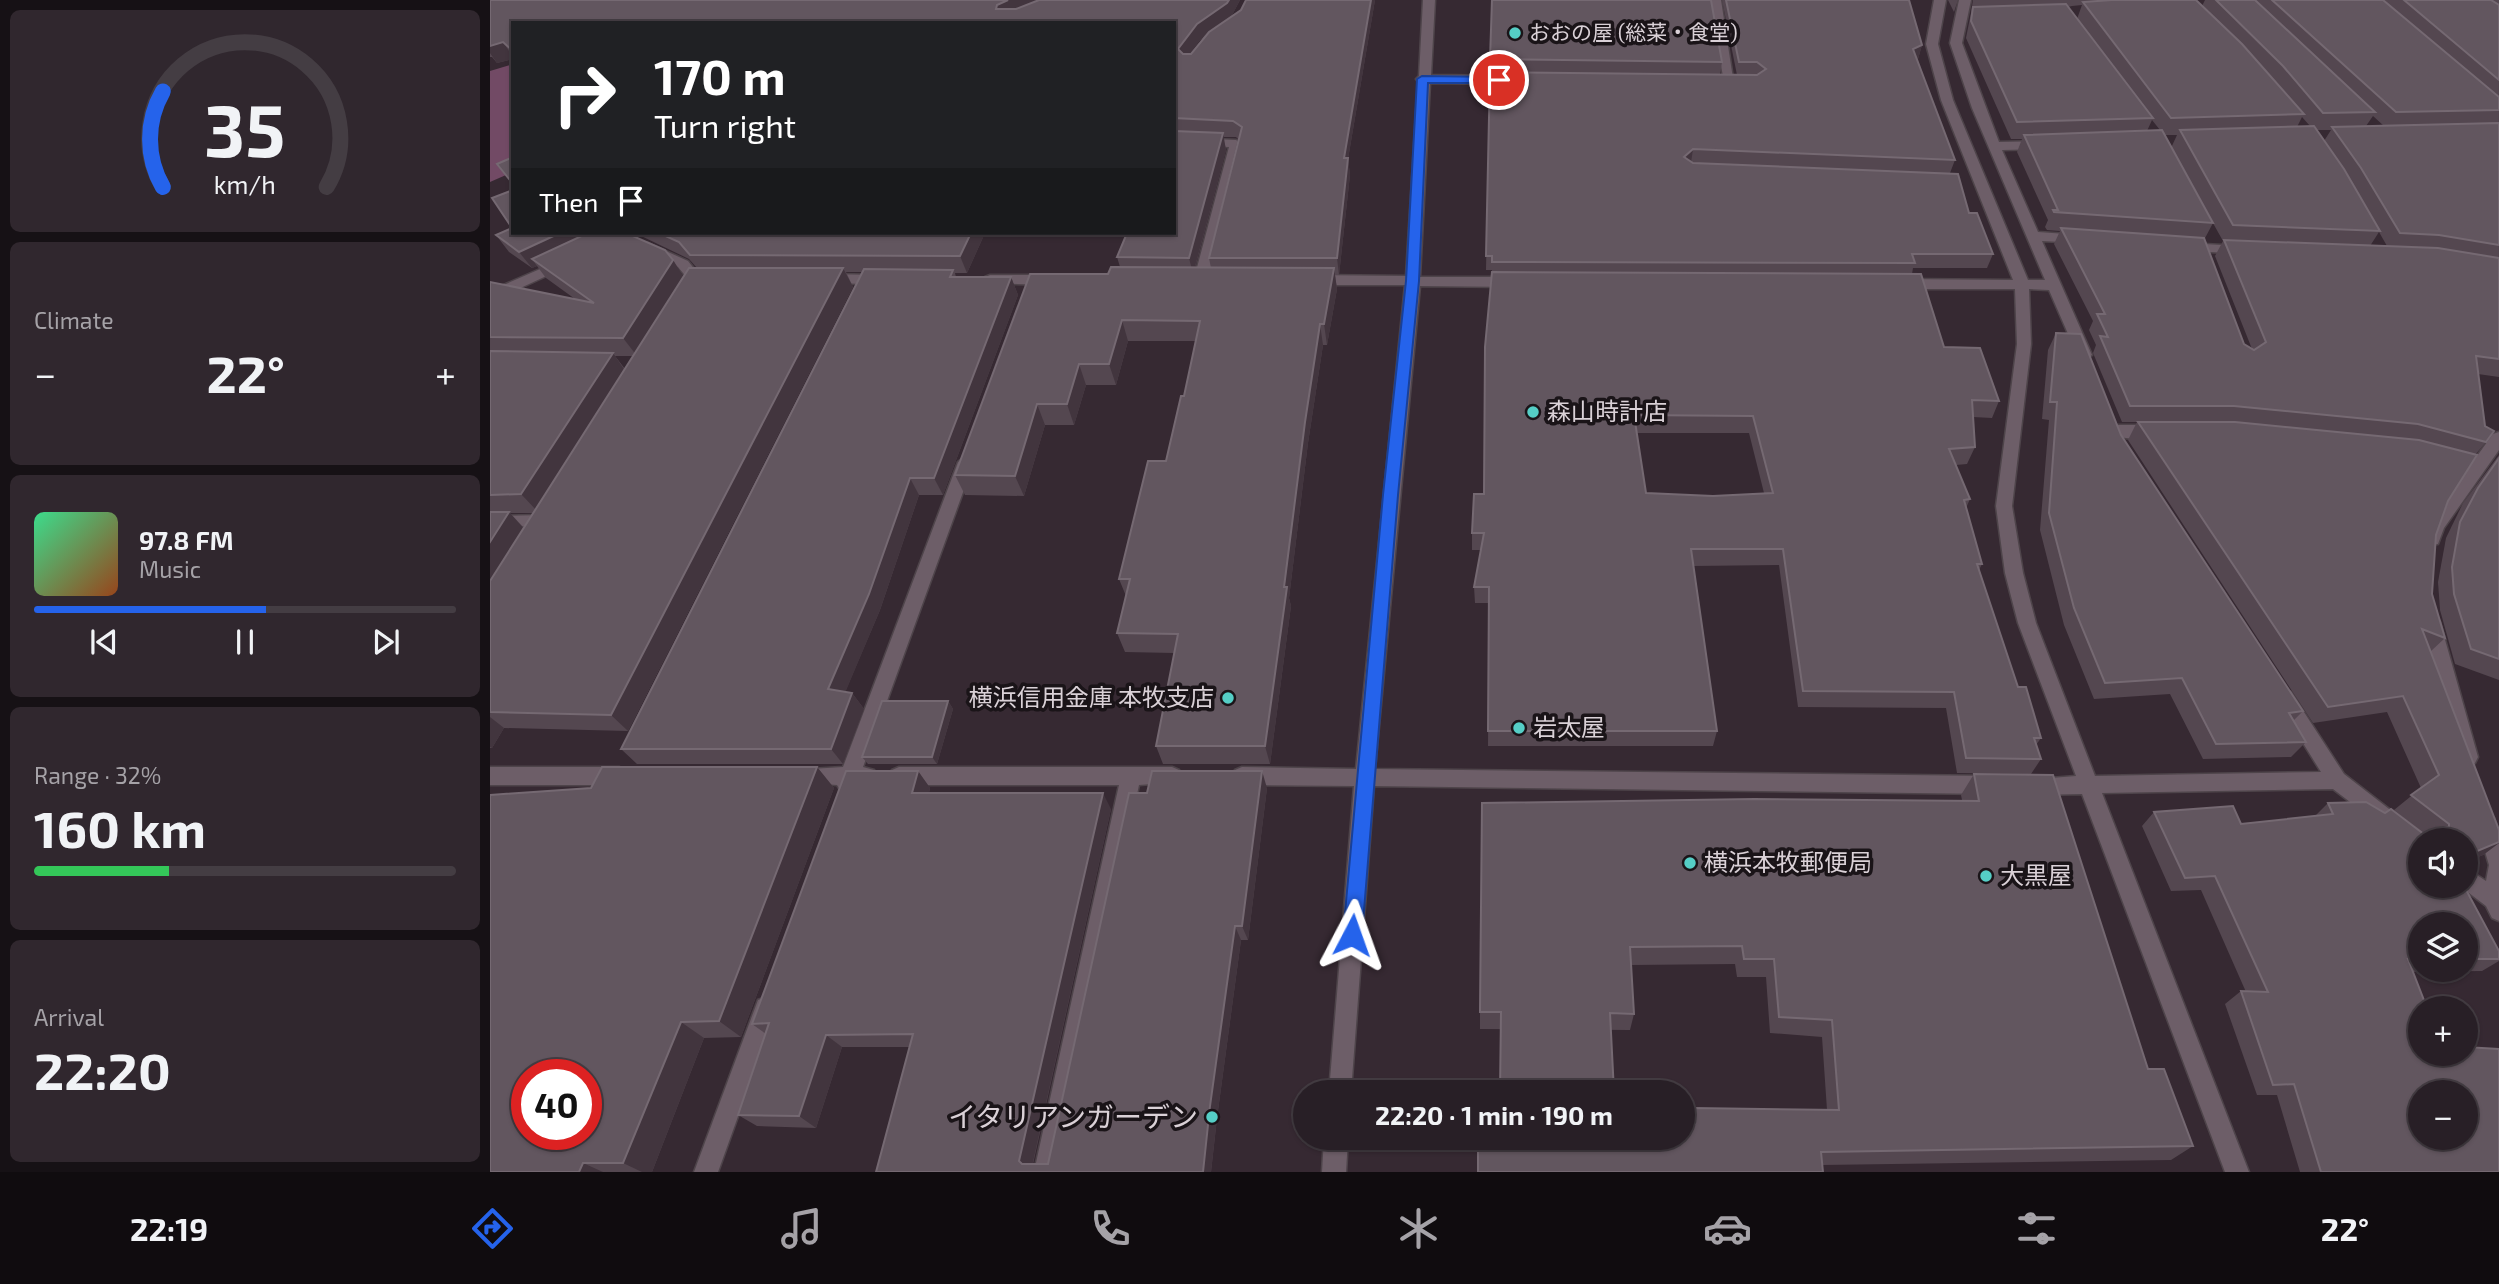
<!DOCTYPE html>
<html lang="en">
<head>
<meta charset="utf-8">
<style>
  body { margin:0; font-family:"Exo 2","Noto Sans JP",sans-serif; background:#30272e; color:#f1f3f6; height:100vh; display:flex; flex-direction:column; font-size:26px; white-space:nowrap }
  * { box-sizing:border-box; margin:0 }
  p { font-size:23px; color:#a5a2a7 }
  .icon { flex:none; width:38px; height:38px; fill:none; stroke:currentColor; stroke-width:2; stroke-linecap:round; stroke-linejoin:round }
  .map { position:relative; flex:1; overflow:hidden }
  .sheet { display:flex; flex-direction:column; gap:10px; padding:10px; background:#161115; width:490px }
  .sheet>* { flex:none }
  .top-card { position:absolute; left:21px; top:21px; width:665px; height:214px; border-radius:0px; box-shadow:0 2px 5px #0004,0 0 0 2px #443d43; background:#202124; color:#fff; overflow:hidden }
  .buttons { position:absolute; left:1918px; top:828px; display:grid; gap:14px }
  .buttons a { display:grid; place-items:center; width:70px; height:70px; border-radius:50%; background:#281f26; box-shadow:0 2px 5px #0004,0 0 0 2px #443d43; font-size:35px }
  .speed { position:absolute; left:21px; top:1059px; display:flex; gap:14px; font-size:35px; font-weight:700; text-align:center }
  .speed>* { display:grid; place-content:center; width:91px; height:91px; border-radius:50%; background:#281f26; box-shadow:0 2px 5px #0004,0 0 0 2px #443d43; line-height:1 }
  .speed .limit { border:10px solid #d22; background:#fff; color:#111 }
  .pin { position:absolute; display:grid; place-items:center; width:60px; height:60px; color:#fff; margin:-30px; border:4px solid #fff; border-radius:50%; box-shadow:0 2px 7px #0007 }
  .me { position:absolute; width:77px; margin:-38px; rotate:4deg; stroke-linejoin:round; filter:drop-shadow(0 0 5px #0008) }
  .turn { display:flex; align-items:center; gap:24px; height:147px; padding:0 28px; font-size:32px }
  .turn .icon { width:91px; height:91px; stroke-width:2.5 }
  .turn b { display:block; font-size:49px; line-height:60px }
  .then { display:flex; align-items:center; height:66px; padding:0 28px; background:#0003; gap:14px; font-size:26px }
  .big { font-size:52px; font-weight:700; line-height:1.1 }
  .sheet .tile { flex:1; display:flex; flex-direction:column; justify-content:center; gap:10px; min-width:0; padding:0 24px; border-radius:10px; background:#30272e }
  .sheet .dial { align-items:center; gap:0 }
  .dial svg { height:182px; overflow:visible; fill:none; stroke:#443d43; stroke-width:7; stroke-linecap:round; text-anchor:middle }
  .dial text { fill:#f1f3f6; stroke:none }
  .song { display:flex; align-items:center; gap:21px }
  .cover { width:84px; height:84px; border-radius:10px; background:linear-gradient(135deg,hsl(150 70% 55%),hsl(20 70% 35%)) }
  .played { height:7px; border-radius:4px; background:linear-gradient(90deg,#2563eb 55%,#443d43 55%) }
  .keys { display:flex; justify-content:space-around; direction:ltr }
  .heat { display:flex; justify-content:space-between; align-items:center; font-size:38px; direction:ltr }
  .charge { height:10px; border-radius:5px; background:linear-gradient(90deg,#34c759 32%,#443d43 0) }
  .trip { position:absolute; left:803px; top:1080px; width:402px; height:70px; border-radius:35px; background:#281f26; box-shadow:0 2px 5px #0004,0 0 0 2px #443d43; font-weight:700; line-height:70px; text-align:center }
  .tabs { display:flex; height:112px; justify-content:space-around; align-items:center; background:#100c0f; color:#a5a2a7 }
  .tabs .icon { width:49px; height:49px }
  .tabs .current { color:#2563eb }
  .tabs b { font-size:32px; color:#f1f3f6 }
  main { display:flex; flex:1; min-height:0 }
  .map>svg:first-child { display:block }
  .forest { fill:#724a65 }
  .lines { fill:none; stroke-linecap:round; stroke-linejoin:round }
  .minor-casing { stroke:#4e444a; stroke-width:3 }
  .minor { fill:#6d5e68; fill-rule:evenodd }
  .wall { fill:#544750; fill-rule:evenodd }
  .shaded-wall { fill:#42353e }
  .building { fill:#62565f; stroke:#756972; stroke-width:2; fill-rule:evenodd }
  .route { fill:#2563eb; stroke:#184099; stroke-width:2 }
  .poi-dot { fill:#55cec6; stroke:#1a1418; stroke-width:2.5 }
  .labels { text-anchor:middle; stroke-width:7; stroke-linejoin:round; paint-order:stroke }
  .far-poi-label { font-size:21px; fill:#dad1d7; stroke:#1a1418; text-anchor:start }
  .poi-label { font-size:24px; fill:#dad1d7; stroke:#1a1418; text-anchor:start }
  .near-poi-label { font-size:28px; fill:#dad1d7; stroke:#1a1418; text-anchor:end }
</style>
</head>
<body>
<main>
<section class="sheet">
<div class="tile dial"><svg viewBox="0 0 100 80">
<path d="M14 69A42 42 0 1 1 86 69"/>
<path d="M14 69A42 42 0 0 1 14 27" stroke="#2563eb"/>
<text x="50" y="56" font-size="32" font-weight="700">35</text>
<text x="50" y="72" font-size="11">km/h</text>
</svg></div>
<div class="tile"><p>Climate</p>
<div class="heat"><a>−</a><b class="big">22°</b><a>+</a></div>
</div>
<div class="tile">
<div class="song"><i class="cover"></i><div><b>97.8 FM</b><p>Music</p></div></div>
<div class="played"></div>
<div class="keys"><svg class="icon" aria-label="previous" viewBox="0 0 24 24"><path d="M18 5L8 12l10 7zM5 5v14"/></svg><svg class="icon" aria-label="pause" viewBox="0 0 24 24"><path d="M8 5v14M16 5v14"/></svg><svg class="icon" aria-label="next" viewBox="0 0 24 24"><path d="M6 5l10 7-10 7zM19 5v14"/></svg></div>
</div>
<div class="tile"><p>Range · 32%</p><b class="big">160 km</b><div class="charge"></div></div>
<div class="tile"><p>Arrival</p><b class="big">22:20</b></div>
</section>
<div class="map">
<svg width="2009" height="1172" viewBox="0 0 2009 1172">
  <rect width="100%" height="100%" fill="#362932"/>
  <path class="forest" d="M23 64V172L0 182V71Z"/>
  <g class="lines">
    <defs>
      <g id="minor">
        <path d="M933 0H945L941 75 1023 76 1029 80 1023 84 940 83 930 277H1025L1032 282 1025 287 930 286 885 769 1501 776 1508 779 1511 785 1508 791 1501 794 884 786 861 1092H839L864 786 752 785 745 782 742 776 745 770 752 767 866 769 915 285H822L815 280 822 275 916 276 928 82 926 79 929 76Z"/>
        <path d="M1219 0H1231L1244 85 1234 82Z"/>
        <path d="M1444 0H1456L1448 44 1463 100 1538 280H1555L1482 108 1460 43 1469 0H1481L1472 43 1509 142 1551 141 1557 145 1551 149 1512 150 1548 232 1591 235 1598 239 1591 243 1552 241 1602 355 1594 360 1589 359 1559 290 1539 289 1541 344 1522 506 1533 573 1546 623 1605 776 1831 772 1785 698 1787 692 1794 690 1801 692 1854 774 1939 840H1930V852L1923 850 1843 789 1612 793 1759 1172H1735L1592 794 1543 795 1536 792 1533 786 1536 780 1586 776 1528 623 1515 573 1506 506 1527 344 1525 289H1410L1403 284 1410 279 1523 280 1451 100 1436 44Z"/>
        <path d="M684 137 746 140 752 144 718 279 711 284 704 279 739 147 684 145Z"/>
        <path d="M158 243 198 261 212 279 204 292H194L192 289 198 279 188 267 153 250V244Z"/>
        <path d="M1695 243 1751 246 1758 250 1751 254 1690 250V244Z"/>
        <path d="M73 259 80 263 78 266 0 302V291Z"/>
        <path d="M335 274 391 275 398 280 391 285 330 282V276Z"/>
        <path d="M500 275H559L566 280 559 285 495 283V277Z"/>
        <path d="M1624 425H1666L1674 431C1665 441 1625 441 1616 431Z"/>
        <path d="M2009 432V450L1954 528 1948 544H1936L1934 539 1940 521 2003 434Z"/>
        <path d="M476 456 484 462 373 767 384 770 387 776 384 782 367 785 364 790 357 793 350 790 347 785 304 782 301 776 304 770 353 767 468 462Z"/>
        <path d="M54 515 62 521 60 525 0 528V516Z"/>
        <path d="M1941 615 1947 617 1950 622 1988 757 1985 763 1978 765 1971 763 1968 757 1932 622 1935 617Z"/>
        <path d="M0 767H129L136 770 139 776 136 782 129 785H0Z"/>
        <path d="M409 767H682L689 770 692 776 689 782 649 785 568 1172H544L629 785H409L402 782 399 776 402 770Z"/>
        <path d="M1997 815 2004 818 2009 831V921L2002 918 1996 906 1970 886H1976V868L1996 881 1999 865 1987 824 1990 818Z"/>
        <path d="M276 997 284 1000 287 1008 228 1172H204L265 1008 268 1000Z"/>
        <path d="M834 1138H858L856 1172H832Z"/>
      </g>
    </defs>
    <use href="#minor" class="minor-casing"/>
    <use href="#minor" class="minor"/>
  </g>
  <g class="wall">
    <path d="M0 0H750L741 17 885 0 858 159 860 175 849 275H845L847 289 837 345H833L818 443 799 598 801 606 780 764H673L666 746 684 653 635 652 627 633 636 596 629 579 676 461 694 396 706 341H638L626 385H596L584 425H555L534 496 475 495 465 475 618 274 630 267 627 257 684 233V23H23V59L7 63 2 57H0ZM715 37 701 54H699L710 40ZM733 137H746L748 139 719 258 721 268H705L736 150Z"/>
    <path d="M1232 0H1419L1432 45 1428 59H1427L1465 160 1460 173 1479 213 1503 254 1497 268H1423L1422 274 1454 347 1509 401 1502 418 1483 417 1485 447 1477 464 1466 465 1480 499 1476 508 1492 564 1489 570 1528 687 1551 738 1546 745 1551 759 1541 774 1467 773 1456 708 1308 707 1289 565 1203 566 1227 731 1223 746H998L999 603H985L984 587 991 550H982V533L994 494 1002 272V270H996L1000 59 1232 62 1230 75H1247ZM1147 433H1259L1274 493 1223 496 1156 493Z"/>
    <path d="M1458 0H1468L1464 12Z"/>
    <path d="M1483 0H1706L1712 6 1715 0H2009V377L1988 374 1996 442 1985 455 1958 501 1946 535 1942 594 1955 638 1940 652 2009 830V843L1993 855 1976 862V840H1930L2009 951V961L1992 971 1923 972 1930 1008 2009 1172H1810L1787 1095H1767L1735 1004 1751 991 1756 992 1711 890 1681 891 1652 826 1664 812 1751 824 1825 816 1838 803 1895 813 1939 838 1904 810 1931 788 1897 712 1823 723 1638 440 1647 422H1632L1603 353 1606 345 1599 330 1603 321 1564 244 1570 231 1557 230 1555 227 1558 220 1527 152 1532 139H1521L1476 38 1481 13ZM1592 5 1587 19 1578 7 1582 6ZM1883 116 1894 126H1876ZM1812 117 1820 126 1807 127ZM1662 120 1670 130 1657 131ZM1826 130H1841L1834 141ZM1674 135H1687L1681 148 1733 241 1725 256 1762 349 1754 344 1714 240 1723 223ZM1889 232 1897 246H1880ZM1930 924H1976V970H1930Z"/>
    <path d="M22 228 183 260 193 277 207 268 199 259 145 233H495L477 273H465L466 277H521L528 295 453 495H429L390 610 355 692 362 693 374 709 353 764H147L131 749 372 272H356L363 287 138 731 14 728 2 748H0V282L85 299 56 278 47 266 42 268 19 252 6 235ZM125 356H143L135 369ZM20 513H43L34 528Z"/>
    <path d="M1566 333 1631 435 1813 711 1803 721 1816 742 1801 757 1713 759 1680 694 1604 699 1574 625 1550 530 1559 420 1552 419 1558 350Z"/>
    <path d="M2009 455V680L1965 664 1950 610 1948 582 1956 538 1973 503Z"/>
    <path d="M458 701 463 709 447 764H378L372 757Z"/>
    <path d="M327 767 344 788 251 1037 214 1038 162 1172H0L101 788Z"/>
    <path d="M428 771 440 788 439 793 621 809 543 1164H558L657 793 777 788 758 940H751L727 1118 721 1172H386L420 1047H352L326 1128 267 1126 248 1115 276 1034 262 1024Z"/>
    <path d="M1484 774 1703 1146 1681 1160 1332 1165 1198 1124 1204 1108 1337 1110 1332 1037 1280 1033 1276 977H1247L1245 964 1141 965 1144 1014 1140 1030 990 1029V1012L1472 800 1471 795Z"/>
  </g>
  <g class="shaded-wall">
    <path d="M518 0H562L512 21 506 9 507 5Z"/>
    <path d="M739 0H750L740 19 710 40 691 65 688 49 707 24Z"/>
    <path d="M881 0H885L858 159 860 175 849 275 847 258 854 158Z"/>
    <path d="M13 42 23 57V59L7 63 0 53V46Z"/>
    <path d="M1432 45 1428 59 1419 63 1423 49Z"/>
    <path d="M733 133 736 150 703 274 699 258Z"/>
    <path d="M1203 149 1201 163 1194 157Z"/>
    <path d="M70 233H116L42 259 47 266 42 268 29 252Z"/>
    <path d="M481 233H495L477 273 470 256Z"/>
    <path d="M183 260 195 279 147 356 133 338Z"/>
    <path d="M353 268 363 287 138 731 121 715Z"/>
    <path d="M844 268 847 289 837 345 834 324Z"/>
    <path d="M521 277 528 295 453 495 444 478Z"/>
    <path d="M632 320 638 341 626 385 619 364Z"/>
    <path d="M830 324 833 345 818 443 799 598 801 606 780 764 775 746 815 422Z"/>
    <path d="M123 353 136 372 48 512 31 494Z"/>
    <path d="M589 364 596 385 584 425 577 404Z"/>
    <path d="M547 404 555 425 534 496 525 476Z"/>
    <path d="M420 478 429 495 390 610 350 705 338 689Z"/>
    <path d="M19 512 36 531 0 588V542Z"/>
    <path d="M362 693 374 709 353 764 341 749Z"/>
    <path d="M458 701 463 709 447 764 442 757Z"/>
    <path d="M0 717 14 728 2 748 0 747Z"/>
    <path d="M327 767 344 788 251 1037 229 1021Z"/>
    <path d="M428 771 440 788 434 810 422 793Z"/>
    <path d="M772 771 777 788 758 940 752 926Z"/>
    <path d="M613 793 621 809 541 1171 529 1161Z"/>
    <path d="M2009 842V843L1993 855 1976 862V859L1985 852Z"/>
    <path d="M745 926 751 940 727 1118 721 1172H713L720 1106Z"/>
    <path d="M191 1022 214 1038 162 1172H152L133 1163Z"/>
    <path d="M336 1035 352 1047 326 1128 309 1116Z"/>
    <path d="M93 1163 113 1172H89Z"/>
  </g>
  <g class="building">
    <path d="M0 0H518L507 5 506 9H526L549 0H739L737 3 707 24 688 49 693 54H701L719 32 751 10 756 0H881L854 158H858L847 258H719L752 127 743 121 684 118V23H23V51L13 42 0 46Z"/>
    <path d="M1002 0H1221L1232 62 1000 59Z"/>
    <path d="M1236 0H1419L1432 45 1423 49 1465 160 1203 149 1194 157 1203 163 1468 174 1479 213H1487L1503 254H1422L1425 263 1002 262V256H996L1000 72 1267 75 1276 69 1267 62H1249Z"/>
    <path d="M1622 0H1706L1752 44 1814 114 1681 118 1593 2Z"/>
    <path d="M1726 0H1765L1885 112 1833 113 1793 66Z"/>
    <path d="M1782 0H1893L2009 97V110L1906 112Z"/>
    <path d="M1914 0H2001L2009 5V80Z"/>
    <path d="M1576 4 1663 118 1527 122 1481 21 1483 7Z"/>
    <path d="M2009 123V245L1949 235 1910 233 1871 168 1842 127Z"/>
    <path d="M1824 126 1854 169 1890 231 1743 225 1690 130Z"/>
    <path d="M1672 130 1723 223 1564 212 1563 210H1568L1534 135Z"/>
    <path d="M684 131 733 133 699 258 627 257 637 233H684Z"/>
    <path d="M23 157V184L7 164Z"/>
    <path d="M23 190V233H70L29 252 6 235 22 228 2 198Z"/>
    <path d="M1571 228 1714 238 1754 344 1764 350 1776 342 1734 240 1948 248 2009 258V359L1986 356 1995 426 2004 431 1996 442 1928 424 1744 406H1640L1610 336 1618 337 1607 314H1615Z"/>
    <path d="M98 233H136L175 250 183 260 133 338 0 337V282L104 303 42 259Z"/>
    <path d="M169 233H481L470 256 200 255 189 242Z"/>
    <path d="M621 267 844 268 834 324H830L815 422 794 587H797L775 746H666L688 634 627 633 640 579H629L658 461H676L691 396H694L710 321 632 320 619 364H589L577 404H547L525 476 465 475 540 274H618Z"/>
    <path d="M199 268H353L121 715 0 712V581Z"/>
    <path d="M374 269 463 270 460 277H521L444 478H420L379 594 338 689 362 693 341 749H131Z"/>
    <path d="M1002 272 1431 274 1454 347 1490 348 1509 401 1482 400 1485 447 1459 449 1480 499 1474 500 1492 564H1487L1528 687H1536L1551 738H1544L1551 759 1476 758 1464 692 1313 691 1293 549H1201L1227 731H998L999 587H984L994 533H982L984 494H994L995 347ZM1144 415 1263 416 1283 493 1223 496 1156 493Z"/>
    <path d="M1566 333 1591 334 1631 435 1813 711 1799 713 1816 742 1726 744 1692 678 1615 683 1584 608 1559 513 1567 402H1560Z"/>
    <path d="M0 351 123 353 31 494 0 495Z"/>
    <path d="M1648 422H1745L1929 440 1987 455 1958 501 1946 535 1942 594 1955 638 1932 629 2009 830V842L1985 852 1980 842 1976 847V840H1930V886H1974L2009 951V959H1976V924H1930V959H1918L1937 1008H1930V1054H1976V1047L2009 1049V1172H1831L1804 1084 1783 1085 1751 991 1778 992 1725 876 1695 878 1664 812 1743 806 1751 824 1843 814 1838 803 1876 802 1895 813 1901 809 1939 838 1950 840 1951 828 1959 827V824L1921 795 1949 775 1913 696 1838 707ZM1930 1092H1976V1138H1930Z"/>
    <path d="M2009 458V659L1981 649 1964 594 1962 567 1970 522 1988 488Z"/>
    <path d="M0 512H19L0 542Z"/>
    <path d="M392 701H458L442 757H372Z"/>
    <path d="M112 767H327L229 1021 191 1022 133 1163H93L89 1172H0V795L101 788ZM37 1074H96V1134H37Z"/>
    <path d="M356 771H428L422 793H613L529 1161 532 1164H558L639 793H657L662 771H772L752 926H745L720 1106 713 1172H386L423 1034 336 1035 309 1116 248 1115 279 1023 262 1024Z"/>
    <path d="M1484 774 1563 775 1658 1069H1674L1703 1146 1331 1152 1333 1172H988V1138H1194V1124H1205L1204 1108 1349 1110 1342 1020 1289 1017 1284 959H1254L1252 946 1140 947 1144 1014 1120 1013 1124 1092H1010L1011 1012H990L992 803 1264 799 1489 801Z"/>
  </g>
  <path class="route" d="M932 76 1009 77 1015 80 1009 83H938L929 281 908 495 872 935 869 942 862 945 855 942 853 935 893 495 916 281 927 79Z"/>
  <g class="poi-dot">
    <circle cx="1025" cy="33" r="7"/>
    <circle cx="1043" cy="412" r="7"/>
    <circle cx="738" cy="698" r="7"/>
    <circle cx="1029" cy="728" r="7"/>
    <circle cx="1200" cy="863" r="7"/>
    <circle cx="1496" cy="876" r="7"/>
    <circle cx="722" cy="1117" r="7"/>
  </g>
  <g class="labels">
    <g class="far-poi-label">
      <text x="1039" y="40">おおの屋 (総菜・食堂)</text>
    </g>
    <g class="poi-label">
      <text x="1057" y="420">森山時計店</text>
      <text x="724" y="706" text-anchor="end">横浜信用金庫 本牧支店</text>
      <text x="1043" y="736">岩太屋</text>
      <text x="1214" y="871">横浜本牧郵便局</text>
      <text x="1510" y="884">大黒屋</text>
    </g>
    <g class="near-poi-label">
      <text x="708" y="1127">イタリアンガーデン</text>
    </g>
  </g>
</svg>
<div class="buttons">
<a><svg class="icon" aria-label="sound" viewBox="0 0 24 24"><path d="M4 9h4l5-4v14l-5-4H4zM17 9q2 3 0 6"/></svg></a>
<a><svg class="icon" aria-label="layers" viewBox="0 0 24 24"><path d="M12 4l9 5-9 5-9-5zM3 14l9 5 9-5"/></svg></a>
<a>+</a>
<a>−</a>
</div>
<div class="speed"><div class="limit">40</div></div>
<div class="pin" style="left:1009px;top:80px;background:#d93025"><svg class="icon" aria-label="arrive" viewBox="0 0 24 24"><path d="M6 21V4h12l-3 4 3 4H6"/></svg></div>
<svg class="me" style="left:862px;top:935px" viewBox="-20 -20 40 40"><path d="M0-17L14 15 0 8-14 15z" fill="#2563eb" stroke="#fff" stroke-width="4"/></svg>
<div class="trip">22:20 · 1 min · 190 m</div>
<div class="top-card">
<div class="turn"><svg class="icon" aria-label="right" viewBox="0 0 24 24"><path d="M7 20v-9h11M14 6l5 5-5 5"/></svg><div><b>170 m</b>Turn right</div></div>
<div class="then">Then<svg class="icon" aria-label="arrive" viewBox="0 0 24 24"><path d="M6 21V4h12l-3 4 3 4H6"/></svg></div>
</div>
</div>
</main>
<nav class="tabs">
<b>22:19</b>
<svg class="icon current" aria-label="directions" viewBox="0 0 24 24"><path d="M12 3l9 9-9 9-9-9zM9 14v-3h6M13 9l2 2-2 2"/></svg>
<svg class="icon" aria-label="music" viewBox="0 0 24 24"><path d="M9 18V5l10-2v13"/><circle cx="6" cy="18" r="3"/><circle cx="16" cy="16" r="3"/></svg>
<svg class="icon" aria-label="phone" viewBox="0 0 24 24"><path d="M5 4h4l2 5-3 2q2 4 5 5l2-3 5 2v4C11 20 4 13 5 4z"/></svg>
<svg class="icon" aria-label="climate" viewBox="0 0 24 24"><path d="M12 3v18M4 7l16 10M4 17L20 7"/></svg>
<svg class="icon" aria-label="car" viewBox="0 0 24 24"><path d="M5 17H2v-5l4-1 3-4h7l3 4 3 1v5h-3M9 17h6M6 11h13"/><circle cx="7" cy="17" r="2"/><circle cx="17" cy="17" r="2"/></svg>
<svg class="icon" aria-label="filters" viewBox="0 0 24 24"><path d="M4 7h16M4 17h16"/><circle cx="9" cy="7" r="2"/><circle cx="15" cy="17" r="2"/></svg>
<b>22°</b>
</nav>
</body>
</html>
